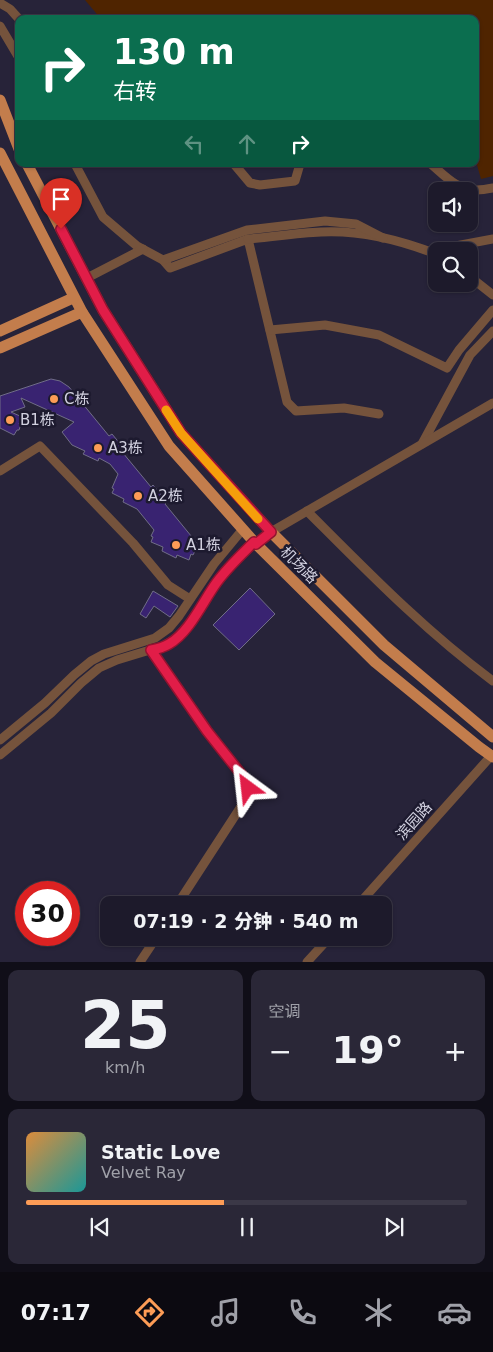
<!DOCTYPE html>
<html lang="zh">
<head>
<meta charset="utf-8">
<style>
  body { margin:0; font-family:"DejaVu Sans","Noto Sans SC",sans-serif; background:#2a2737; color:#f1f3f6; height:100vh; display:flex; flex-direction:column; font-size:19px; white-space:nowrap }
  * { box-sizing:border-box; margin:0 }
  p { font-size:16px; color:#a0a1a9 }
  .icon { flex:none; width:28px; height:28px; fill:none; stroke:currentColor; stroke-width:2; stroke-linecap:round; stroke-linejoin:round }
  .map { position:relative; height:962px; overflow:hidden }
  .drawer { display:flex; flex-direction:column; gap:8px; padding:8px; background:#100e18; flex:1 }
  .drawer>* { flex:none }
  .guide { position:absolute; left:15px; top:15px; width:464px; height:152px; border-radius:10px; box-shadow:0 1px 4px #0004,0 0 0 1px #3b3847; background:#0b6e4f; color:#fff; overflow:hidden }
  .controls { position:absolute; left:428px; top:182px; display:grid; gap:10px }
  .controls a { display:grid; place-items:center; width:50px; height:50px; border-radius:10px; background:#1d1a2b; box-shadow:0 1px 4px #0004,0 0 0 1px #3b3847; font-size:25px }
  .speed { position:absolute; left:15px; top:881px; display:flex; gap:10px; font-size:25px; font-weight:700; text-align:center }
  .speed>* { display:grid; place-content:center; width:65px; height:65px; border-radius:50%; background:#1d1a2b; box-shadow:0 1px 4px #0004,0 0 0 1px #3b3847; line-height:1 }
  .speed .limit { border:8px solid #d22; background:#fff; color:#111 }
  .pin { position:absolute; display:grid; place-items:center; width:42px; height:42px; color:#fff; margin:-51px -21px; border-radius:50% 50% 50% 0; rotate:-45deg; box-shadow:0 0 5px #0007 }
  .pin .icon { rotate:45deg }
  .me { position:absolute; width:55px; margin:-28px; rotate:330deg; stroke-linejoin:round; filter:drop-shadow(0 0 4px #0008) }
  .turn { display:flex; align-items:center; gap:18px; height:105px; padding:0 15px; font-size:22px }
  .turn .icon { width:65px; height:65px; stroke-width:2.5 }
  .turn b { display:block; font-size:35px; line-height:42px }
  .lanes { display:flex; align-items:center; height:48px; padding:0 15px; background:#0003; justify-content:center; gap:25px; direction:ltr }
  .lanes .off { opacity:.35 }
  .big { font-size:38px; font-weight:800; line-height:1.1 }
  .drawer .tile { flex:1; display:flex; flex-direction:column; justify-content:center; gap:8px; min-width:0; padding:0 18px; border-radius:10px; background:#2a2737 }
  .drawer .dial { align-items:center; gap:0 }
  .dial b { font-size:65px; line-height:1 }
  .song { display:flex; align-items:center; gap:15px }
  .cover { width:60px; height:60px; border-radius:8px; background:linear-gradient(135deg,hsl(30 70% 55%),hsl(180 70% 35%)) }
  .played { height:5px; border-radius:2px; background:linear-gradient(90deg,#fd9c56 45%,#3b3847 45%) }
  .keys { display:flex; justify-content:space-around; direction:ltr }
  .heat { display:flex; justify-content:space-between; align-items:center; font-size:28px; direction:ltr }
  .drawer .tiles { flex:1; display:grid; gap:8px; grid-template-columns:1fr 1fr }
  .tile:last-child { grid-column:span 2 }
  .trip { position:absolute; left:100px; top:896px; width:292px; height:50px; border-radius:10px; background:#1d1a2b; box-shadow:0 1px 4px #0004,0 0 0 1px #3b3847; font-weight:800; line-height:50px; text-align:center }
  .dock { display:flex; height:80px; justify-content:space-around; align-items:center; background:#0c0a11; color:#a0a1a9 }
  .dock .icon { width:35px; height:35px }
  .dock .on { color:#fd9c56 }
  .dock b { font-size:22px; color:#f1f3f6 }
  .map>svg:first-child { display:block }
  .green { fill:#4f2400 }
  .building { fill:#392371; stroke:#706d87 }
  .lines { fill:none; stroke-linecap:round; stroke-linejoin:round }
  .minor { stroke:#75533c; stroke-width:9 }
  .major { stroke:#c37d4c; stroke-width:11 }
  .route-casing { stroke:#92132f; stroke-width:12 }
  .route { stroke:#e11d48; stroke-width:9 }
  .slow { stroke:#f59e0b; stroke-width:9 }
  .poi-dot { fill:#fd9c56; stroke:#1d1a2f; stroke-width:2 }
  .labels { text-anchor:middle; stroke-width:5; stroke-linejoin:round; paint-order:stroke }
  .poi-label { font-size:15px; fill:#d2d1e0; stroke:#1d1a2f; text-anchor:start }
  .street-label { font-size:15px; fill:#d2d1e0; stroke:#1d1a2f }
</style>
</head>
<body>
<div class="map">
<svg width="493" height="962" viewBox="0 0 493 962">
  <rect width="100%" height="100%" fill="#272339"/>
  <path class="green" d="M85 0H493V176L481 179 475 158V19H101Z"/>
  <g class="building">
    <path d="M51 379 60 381 69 387 109 436 112 434 126 451 123 453 151 487 153 485 167 502 165 504 196 542 194 548 196 549 193 555 191 554 189 560 177 555 176 558 162 551 163 547 151 542 153 537 151 536 154 530 137 509 123 502 124 499 112 493 114 489 112 488 118 474 110 464 99 458 98 461 83 454 85 451 72 445 62 432 74 422 21 398 25 407 11 412 22 417 19 424H21L19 430H17L14 435 0 428V396Z"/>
    <path d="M250 588 275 614 239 650 213 625Z"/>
    <path d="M153 591 178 606 170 617 154 606 146 618 140 614Z"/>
  </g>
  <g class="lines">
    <g class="minor">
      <path d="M0 3 10 9 19 19"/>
      <path d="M0 26 19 58"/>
      <path d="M75 164 103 217 137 246 163 260 170 268 248 239 287 402 296 411 344 408 379 414"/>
      <path d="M234 164 250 183 260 185 295 181 300 164"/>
      <path d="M431 164C444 175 458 191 477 190 482 190 488 189 493 188"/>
      <path d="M248 239C272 237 297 233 321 232 360 230 400 240 436 254"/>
      <path d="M429 251 493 239"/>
      <path d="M163 260 247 230 325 221 356 224 383 238"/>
      <path d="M469 276 493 295"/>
      <path d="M87 278 143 249"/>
      <path d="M270 330 325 325 379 335 447 368 459 350 493 310"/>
      <path d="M422 444 470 355 493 331"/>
      <path d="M0 471 40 446 133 543 168 585 190 599"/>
      <path d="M307 511C367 571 425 631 493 681"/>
      <path d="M256 544 271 532 493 403"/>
      <path d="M151 650 207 731 245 779 248 788 242 805 177 905"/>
      <path d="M0 740 45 703 74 675 91 661 104 654 155 638 169 628 179 616 214 564 243 529"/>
      <path d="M0 755 51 713 81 683 99 668 117 660 163 646 177 638 188 625 222 576 254 541"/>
      <path d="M358 905 491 756"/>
      <path d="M140 962 156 938"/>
      <path d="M307 962 329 938"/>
    </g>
    <g class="major">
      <path d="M0 100 19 149"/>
      <path d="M0 153 82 312 169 446 256 544 375 662 479 747 493 757"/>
      <path d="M27 164 103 310 181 433 271 532 384 645 493 737"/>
      <path d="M0 331 73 298"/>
      <path d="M0 348 82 312"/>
    </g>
  </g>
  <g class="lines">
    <defs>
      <path id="route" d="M61 229 103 310 181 433 271 532 256 544 254 542C241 555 228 567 217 582 203 601 190 632 169 644 164 647 157 649 151 650L207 731 245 779 248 788"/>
    </defs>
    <use href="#route" class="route-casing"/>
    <use href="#route" class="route"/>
    <path class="slow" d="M166 410 181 433 258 519"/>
  </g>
  <g class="poi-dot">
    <circle cx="54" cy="399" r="5"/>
    <circle cx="10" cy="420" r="5"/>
    <circle cx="98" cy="448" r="5"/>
    <circle cx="138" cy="496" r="5"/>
    <circle cx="176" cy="545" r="5"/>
  </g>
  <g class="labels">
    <g class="poi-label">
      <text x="64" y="404">C栋</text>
      <text x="20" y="425">B1栋</text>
      <text x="108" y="453">A3栋</text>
      <text x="148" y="501">A2栋</text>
      <text x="186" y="550">A1栋</text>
    </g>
    <g class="street-label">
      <text transform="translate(299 565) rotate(45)" y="5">机场路</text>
      <text transform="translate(414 821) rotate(-48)" y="5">滨园路</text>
    </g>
  </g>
</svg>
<div class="controls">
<a><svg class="icon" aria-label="sound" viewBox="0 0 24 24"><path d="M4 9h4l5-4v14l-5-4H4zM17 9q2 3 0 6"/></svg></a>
<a><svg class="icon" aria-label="search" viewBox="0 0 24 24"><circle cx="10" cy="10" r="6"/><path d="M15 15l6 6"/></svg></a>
</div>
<div class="speed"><div class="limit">30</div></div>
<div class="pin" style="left:61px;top:229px;background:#d93025"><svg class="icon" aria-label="arrive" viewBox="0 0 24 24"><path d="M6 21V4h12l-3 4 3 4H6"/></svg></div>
<svg class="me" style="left:248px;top:788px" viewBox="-20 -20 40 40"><path d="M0-17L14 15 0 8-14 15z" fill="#e11d48" stroke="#fff" stroke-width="4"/></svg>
<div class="trip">07:19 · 2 分钟 · 540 m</div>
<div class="guide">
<div class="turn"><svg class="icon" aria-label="right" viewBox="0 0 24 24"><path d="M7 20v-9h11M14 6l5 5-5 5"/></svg><div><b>130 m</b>右转</div></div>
<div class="lanes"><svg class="icon off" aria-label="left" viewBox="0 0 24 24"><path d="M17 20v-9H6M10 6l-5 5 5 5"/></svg><svg class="icon off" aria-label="ahead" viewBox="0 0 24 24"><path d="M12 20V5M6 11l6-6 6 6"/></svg><svg class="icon" aria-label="right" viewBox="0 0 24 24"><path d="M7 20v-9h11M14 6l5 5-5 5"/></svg></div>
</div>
</div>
<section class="drawer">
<div class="tiles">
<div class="tile dial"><b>25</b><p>km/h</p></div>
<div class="tile"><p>空调</p>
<div class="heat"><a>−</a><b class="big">19°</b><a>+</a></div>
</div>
<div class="tile">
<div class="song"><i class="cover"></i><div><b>Static Love</b><p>Velvet Ray</p></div></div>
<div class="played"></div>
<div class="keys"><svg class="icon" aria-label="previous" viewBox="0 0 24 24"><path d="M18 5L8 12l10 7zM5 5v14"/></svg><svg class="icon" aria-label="pause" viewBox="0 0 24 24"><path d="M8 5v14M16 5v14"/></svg><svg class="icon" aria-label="next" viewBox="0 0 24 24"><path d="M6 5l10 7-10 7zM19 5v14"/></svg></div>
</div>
</div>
</section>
<nav class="dock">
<b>07:17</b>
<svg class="icon on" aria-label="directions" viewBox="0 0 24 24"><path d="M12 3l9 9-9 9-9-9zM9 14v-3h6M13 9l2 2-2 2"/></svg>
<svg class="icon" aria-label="music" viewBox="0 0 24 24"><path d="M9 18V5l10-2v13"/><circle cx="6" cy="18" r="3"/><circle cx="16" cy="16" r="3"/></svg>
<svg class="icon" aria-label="phone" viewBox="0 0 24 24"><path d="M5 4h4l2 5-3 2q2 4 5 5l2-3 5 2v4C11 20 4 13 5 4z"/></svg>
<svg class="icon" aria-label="climate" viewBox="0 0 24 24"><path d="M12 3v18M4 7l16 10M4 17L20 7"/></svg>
<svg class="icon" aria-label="car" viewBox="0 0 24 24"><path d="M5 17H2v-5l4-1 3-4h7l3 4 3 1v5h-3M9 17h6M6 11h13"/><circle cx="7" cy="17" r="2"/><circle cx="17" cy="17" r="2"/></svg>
</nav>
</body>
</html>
